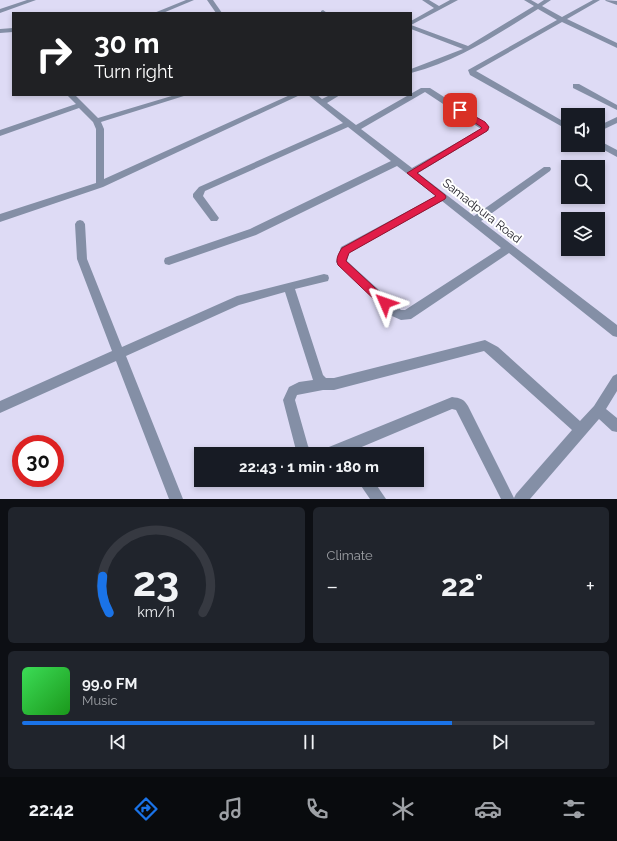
<!DOCTYPE html>
<html lang="en">
<head>
<meta charset="utf-8">
<style>
  body { margin:0; font-family:Raleway,sans-serif; background:#20242c; color:#f1f3f6; height:100vh; display:flex; flex-direction:column; font-size:15px; white-space:nowrap }
  * { box-sizing:border-box; margin:0 }
  p { font-size:13px; color:#9ea1a6 }
  .icon { flex:none; width:22px; height:22px; fill:none; stroke:currentColor; stroke-width:2; stroke-linecap:round; stroke-linejoin:round }
  .map { position:relative; height:499px; overflow:hidden }
  .side { display:flex; flex-direction:column; gap:8px; padding:8px; background:#0d0f14; flex:1 }
  .side>* { flex:none }
  .hud { position:absolute; left:12px; top:12px; width:400px; height:84px; border-radius:0px; box-shadow:0 2px 6px #0003; background:#202124; color:#fff; overflow:hidden }
  .buttons { position:absolute; left:561px; top:108px; display:grid; gap:8px }
  .buttons a { display:grid; place-items:center; width:44px; height:44px; border-radius:0px; background:#171b24; box-shadow:0 2px 6px #0003; font-size:20px }
  .speed { position:absolute; left:12px; top:435px; display:flex; gap:8px; font-size:20px; font-weight:700; text-align:center }
  .speed>* { display:grid; place-content:center; width:52px; height:52px; border-radius:50%; background:#171b24; box-shadow:0 2px 6px #0003; line-height:1 }
  .speed .limit { border:6px solid #d22; background:#fff; color:#111 }
  .pin { position:absolute; display:grid; place-items:center; width:34px; height:34px; color:#fff; margin:-17px; border-radius:8px; box-shadow:0 2px 6px #0006 }
  .me { position:absolute; width:44px; margin:-22px; rotate:313deg; stroke-linejoin:round; filter:drop-shadow(0 0 3px #0008) }
  .turn { display:flex; align-items:center; gap:14px; height:84px; padding:0 16px; font-size:18px }
  .turn .icon { width:52px; height:52px; stroke-width:2.5 }
  .turn b { display:block; font-size:28px; line-height:34px }
  .big { font-size:30px; font-weight:700; line-height:1.1 }
  .side .widget { flex:1; display:flex; flex-direction:column; justify-content:center; gap:6px; min-width:0; padding:0 14px; border-radius:6px; background:#20242c }
  .side .dial { align-items:center; gap:0 }
  .dial svg { height:104px; overflow:visible; fill:none; stroke:#363941; stroke-width:7; stroke-linecap:round; text-anchor:middle }
  .dial text { fill:#f1f3f6; stroke:none }
  .song { display:flex; align-items:center; gap:12px }
  .cover { width:48px; height:48px; border-radius:6px; background:linear-gradient(135deg,hsl(130 70% 55%),hsl(120 70% 35%)) }
  .played { height:4px; border-radius:2px; background:linear-gradient(90deg,#1a73e8 75%,#363941 75%) }
  .keys { display:flex; justify-content:space-around; direction:ltr }
  .heat { display:flex; justify-content:space-between; align-items:center; font-size:22px; direction:ltr }
  .side .tiles { flex:1; display:grid; gap:8px; grid-template-columns:1fr 1fr }
  .widget:last-child { grid-column:span 2 }
  .trip { position:absolute; left:194px; top:447px; width:230px; height:40px; border-radius:0px; background:#171b24; box-shadow:0 2px 6px #0003; font-weight:700; line-height:40px; text-align:center }
  .menu { display:flex; height:64px; justify-content:space-around; align-items:center; background:#090b0e; color:#9ea1a6 }
  .menu .icon { width:28px; height:28px }
  .menu .on { color:#1a73e8 }
  .menu b { font-size:18px; color:#f1f3f6 }
  .map>svg:first-child { display:block }
  .lines { fill:none; stroke-linecap:round; stroke-linejoin:round }
  .minor { fill:#848fa6; fill-rule:evenodd }
  .route { fill:#e11d48; stroke:#92132f }
  .labels { text-anchor:middle; stroke-width:4; stroke-linejoin:round; paint-order:stroke }
  .street-label { font-size:12px; fill:#1d1c26; stroke:#fff }
</style>
</head>
<body>
<div class="map">
<svg width="617" height="499" viewBox="0 0 617 499">
  <rect width="100%" height="100%" fill="#dedbf5"/>
  <g class="lines">
    <g class="minor">
      <path d="M27 0H36L0 13V9Z"/>
      <path d="M186 0H194L163 13H154Z"/>
      <path d="M207 0H213L222 13H216Z"/>
      <path d="M422 0H429L439 6 450 0H458L411 25V21L434 8Z"/>
      <path d="M524 0H531L538 4 544 0H551L542 6 562 17 593 0H600L567 19 617 43V48L615 47 562 22 476 71 568 124V130L470 75 468 70 557 20 538 9C496 35 460 60 411 73V69L463 49 411 29V25L468 46 534 6Z"/>
      <path d="M605 0 617 1V5L606 1Z"/>
      <path d="M323 10 327 13H321V11Z"/>
      <path d="M13 28V32L0 33V29Z"/>
      <path d="M573 84H579L617 105V110L573 88Z"/>
      <path d="M421 88H430L488 125 489 130 418 173 474 216 544 167H550L551 169 550 171 481 221 617 325V337L613 336 509 253 411 319 401 320 392 316 336 262 341 247 436 196 397 166 256 235 169 265 165 264 164 261 165 258 250 229 391 161 348 127 205 191 203 196 219 218 217 221H211L193 197V194L199 187 343 123 308 95H317L322 99 330 95H340L327 103 356 125ZM425 92 481 129 412 168 361 129ZM442 201 501 248 405 310H401L347 261 349 253Z"/>
      <path d="M67 95H75L98 118 175 95H187L101 122 104 129V179L290 95H300L103 187 0 222V214L96 183V129L93 122 79 108 0 136V130L76 104Z"/>
      <path d="M617 117V123L598 132V126Z"/>
      <path d="M598 140 617 150V157L595 145H598Z"/>
      <path d="M80 220 83 221 85 224 87 259 122 347 237 296 324 274 328 275 329 278 328 281 295 289 323 375 326 378H334L485 340 498 347 580 421 594 406 613 376 617 374V391L606 409 617 418V432L612 431 599 419 530 499H501L456 410 452 409 345 454H322L324 449 452 397C460 398 464 399 468 406L514 498 516 494 572 430 484 351 334 390H323L297 395 295 400 308 446 313 454H297L283 400 289 387 299 382 313 380 285 292 239 305 126 356 183 499H169L116 361 0 413V401L112 351 77 259 75 224 77 221Z"/>
      <path d="M357 480H373L386 499H370Z"/>
    </g>
  </g>
  <path class="route" d="M460 108 485 122 489 127 487 131 417 173 445 195 446 197 445 199 349 253 346 261 388 300 390 303 388 306 385 307 381 306 338 265C335 259 339 253 342 248L436 196 407 173 482 128 480 126 458 112 457 110Z"/>
  <g class="labels">
    <g class="street-label">
      <text transform="translate(482 211) rotate(38)" y="4">Samadpura Road</text>
    </g>
  </g>
</svg>
<div class="buttons">
<a><svg class="icon" aria-label="sound" viewBox="0 0 24 24"><path d="M4 9h4l5-4v14l-5-4H4zM17 9q2 3 0 6"/></svg></a>
<a><svg class="icon" aria-label="search" viewBox="0 0 24 24"><circle cx="10" cy="10" r="6"/><path d="M15 15l6 6"/></svg></a>
<a><svg class="icon" aria-label="layers" viewBox="0 0 24 24"><path d="M12 4l9 5-9 5-9-5zM3 14l9 5 9-5"/></svg></a>
</div>
<div class="speed"><div class="limit">30</div></div>
<div class="pin" style="left:460px;top:110px;background:#d93025"><svg class="icon" aria-label="arrive" viewBox="0 0 24 24"><path d="M6 21V4h12l-3 4 3 4H6"/></svg></div>
<svg class="me" style="left:385px;top:303px" viewBox="-20 -20 40 40"><path d="M0-17L14 15 0 8-14 15z" fill="#e11d48" stroke="#fff" stroke-width="4"/></svg>
<div class="trip">22:43 · 1 min · 180 m</div>
<div class="hud">
<div class="turn"><svg class="icon" aria-label="right" viewBox="0 0 24 24"><path d="M7 20v-9h11M14 6l5 5-5 5"/></svg><div><b>30 m</b>Turn right</div></div>
</div>
</div>
<section class="side">
<div class="tiles">
<div class="widget dial"><svg viewBox="0 0 100 80">
<path d="M14 69A42 42 0 1 1 86 69"/>
<path d="M14 69A42 42 0 0 1 9 41" stroke="#1a73e8"/>
<text x="50" y="56" font-size="32" font-weight="700">23</text>
<text x="50" y="72" font-size="11">km/h</text>
</svg></div>
<div class="widget"><p>Climate</p>
<div class="heat"><a>−</a><b class="big">22°</b><a>+</a></div>
</div>
<div class="widget">
<div class="song"><i class="cover"></i><div><b>99.0 FM</b><p>Music</p></div></div>
<div class="played"></div>
<div class="keys"><svg class="icon" aria-label="previous" viewBox="0 0 24 24"><path d="M18 5L8 12l10 7zM5 5v14"/></svg><svg class="icon" aria-label="pause" viewBox="0 0 24 24"><path d="M8 5v14M16 5v14"/></svg><svg class="icon" aria-label="next" viewBox="0 0 24 24"><path d="M6 5l10 7-10 7zM19 5v14"/></svg></div>
</div>
</div>
</section>
<nav class="menu">
<b>22:42</b>
<svg class="icon on" aria-label="directions" viewBox="0 0 24 24"><path d="M12 3l9 9-9 9-9-9zM9 14v-3h6M13 9l2 2-2 2"/></svg>
<svg class="icon" aria-label="music" viewBox="0 0 24 24"><path d="M9 18V5l10-2v13"/><circle cx="6" cy="18" r="3"/><circle cx="16" cy="16" r="3"/></svg>
<svg class="icon" aria-label="phone" viewBox="0 0 24 24"><path d="M5 4h4l2 5-3 2q2 4 5 5l2-3 5 2v4C11 20 4 13 5 4z"/></svg>
<svg class="icon" aria-label="climate" viewBox="0 0 24 24"><path d="M12 3v18M4 7l16 10M4 17L20 7"/></svg>
<svg class="icon" aria-label="car" viewBox="0 0 24 24"><path d="M5 17H2v-5l4-1 3-4h7l3 4 3 1v5h-3M9 17h6M6 11h13"/><circle cx="7" cy="17" r="2"/><circle cx="17" cy="17" r="2"/></svg>
<svg class="icon" aria-label="filters" viewBox="0 0 24 24"><path d="M4 7h16M4 17h16"/><circle cx="9" cy="7" r="2"/><circle cx="15" cy="17" r="2"/></svg>
</nav>
</body>
</html>
